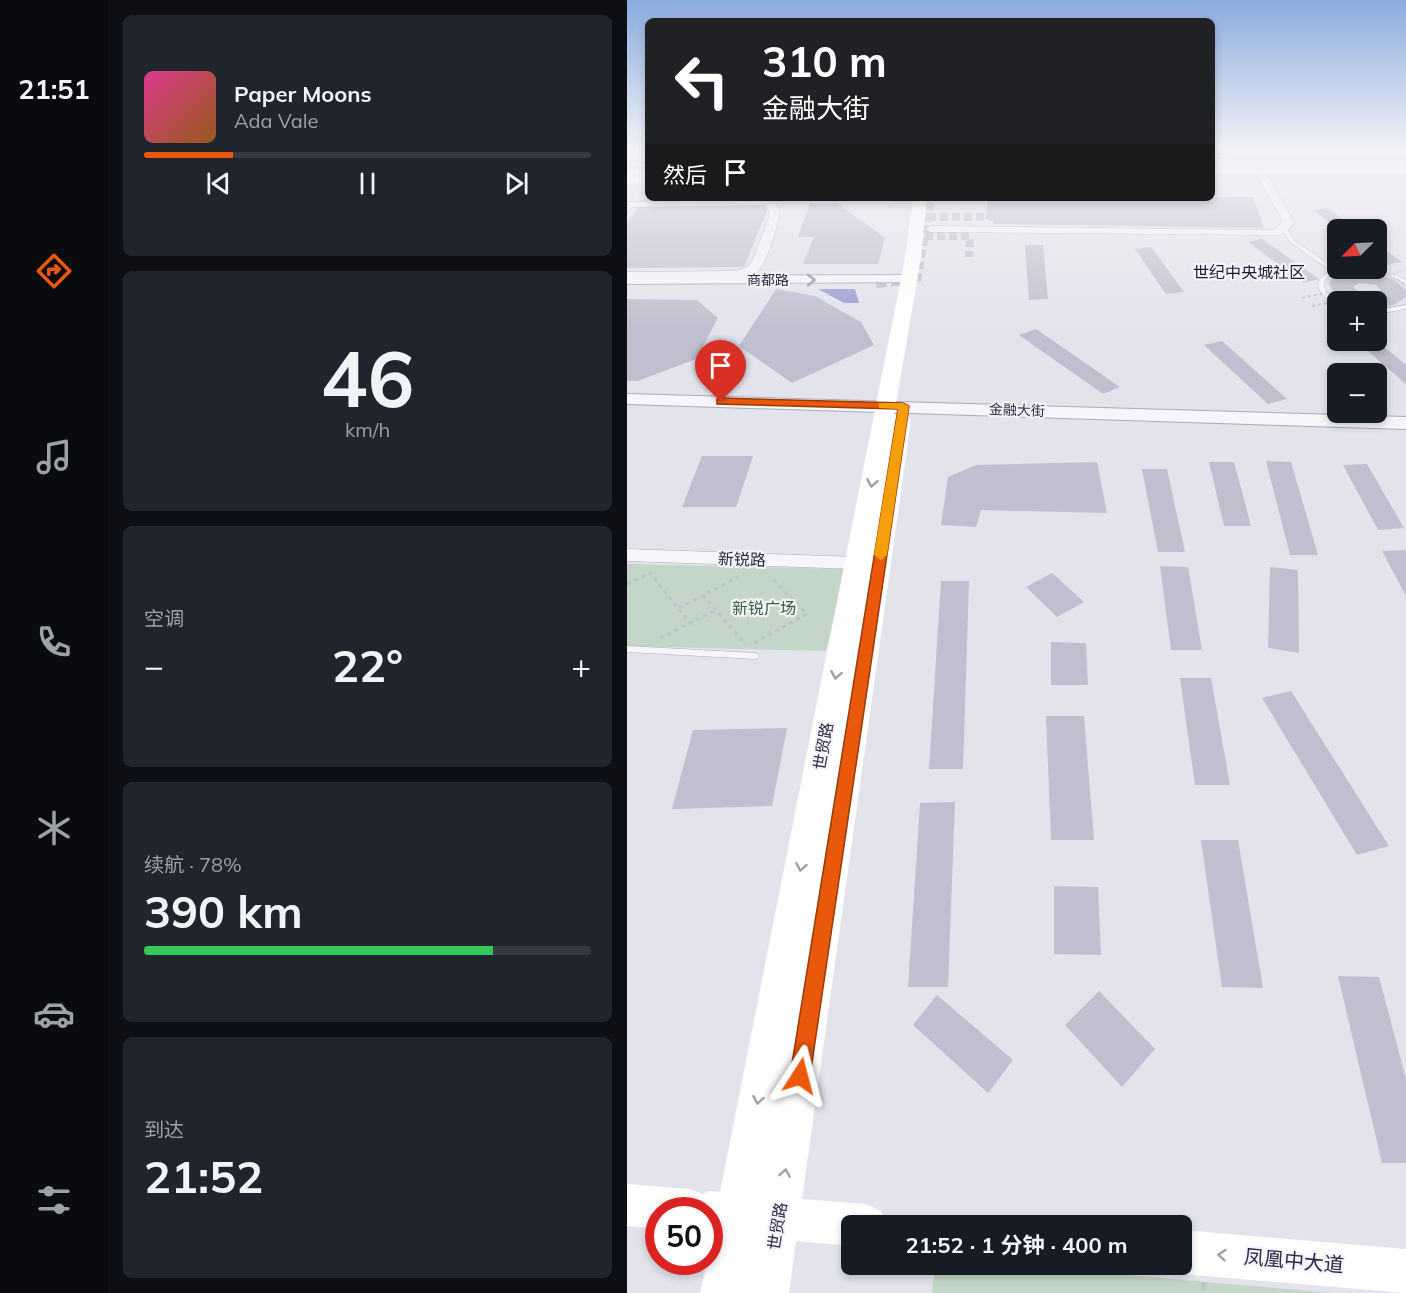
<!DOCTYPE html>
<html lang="zh">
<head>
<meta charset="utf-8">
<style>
  body { margin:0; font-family:Mulish,"Noto Sans SC",sans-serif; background:#20242c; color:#f1f3f6; height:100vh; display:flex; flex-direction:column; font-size:22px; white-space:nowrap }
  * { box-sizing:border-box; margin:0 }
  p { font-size:20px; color:#9ea1a6 }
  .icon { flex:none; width:33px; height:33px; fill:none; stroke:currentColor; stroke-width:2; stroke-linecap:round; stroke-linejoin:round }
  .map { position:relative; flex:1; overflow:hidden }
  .details { display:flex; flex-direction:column; gap:15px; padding:15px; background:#0d0f14; width:519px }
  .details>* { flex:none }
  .top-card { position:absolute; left:18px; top:18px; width:570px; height:183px; border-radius:9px; box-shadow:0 3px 9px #0003; background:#202124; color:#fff; overflow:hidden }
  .needle { width:39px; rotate:246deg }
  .fabs { position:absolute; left:700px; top:219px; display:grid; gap:12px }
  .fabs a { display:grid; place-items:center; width:60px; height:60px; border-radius:9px; background:#171b24; box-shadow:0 3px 9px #0003; font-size:30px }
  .speed { position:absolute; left:18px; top:1197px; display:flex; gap:12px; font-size:30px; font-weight:700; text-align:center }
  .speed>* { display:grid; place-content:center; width:78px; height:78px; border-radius:50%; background:#171b24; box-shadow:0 3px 9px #0003; line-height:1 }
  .speed .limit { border:9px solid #d22; background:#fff; color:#111 }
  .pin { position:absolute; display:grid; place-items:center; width:51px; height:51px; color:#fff; margin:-62px -26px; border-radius:50% 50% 50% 0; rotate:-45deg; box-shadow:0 0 6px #0007 }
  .pin .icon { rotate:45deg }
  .me { position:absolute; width:66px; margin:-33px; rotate:9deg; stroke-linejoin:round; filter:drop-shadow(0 0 4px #0008) }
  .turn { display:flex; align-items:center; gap:21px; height:126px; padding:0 18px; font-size:27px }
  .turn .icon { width:78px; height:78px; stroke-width:2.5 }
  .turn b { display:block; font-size:42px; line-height:51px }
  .then { display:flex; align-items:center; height:57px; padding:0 18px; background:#0003; gap:12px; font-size:22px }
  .big { font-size:45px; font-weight:700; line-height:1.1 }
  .details .widget { flex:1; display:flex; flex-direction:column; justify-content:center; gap:9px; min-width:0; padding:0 21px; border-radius:9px; background:#20242c }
  .details .dial { align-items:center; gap:0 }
  .dial b { font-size:78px; line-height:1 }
  .song { display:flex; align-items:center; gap:18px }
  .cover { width:72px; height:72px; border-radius:9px; background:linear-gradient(135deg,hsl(330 70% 55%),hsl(30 70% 35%)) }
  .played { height:6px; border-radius:3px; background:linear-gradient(90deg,#ea580c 20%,#363941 20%) }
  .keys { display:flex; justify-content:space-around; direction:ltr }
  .heat { display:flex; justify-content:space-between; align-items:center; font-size:33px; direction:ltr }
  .charge { height:9px; border-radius:4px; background:linear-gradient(90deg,#34c759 78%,#363941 0) }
  .trip { position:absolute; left:214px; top:1215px; width:351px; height:60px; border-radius:9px; background:#171b24; box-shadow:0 3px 9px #0003; font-weight:700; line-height:60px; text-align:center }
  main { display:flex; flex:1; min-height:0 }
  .menu { display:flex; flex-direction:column; width:108px; justify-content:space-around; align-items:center; background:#090b0e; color:#9ea1a6 }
  .menu .icon { width:42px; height:42px }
  .menu .on { color:#ea580c }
  .menu b { font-size:27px; color:#f1f3f6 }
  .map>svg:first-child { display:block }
  .green { fill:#c3d6c7 }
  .water { fill:#9b9dce }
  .building { fill:#c1bfcf; fill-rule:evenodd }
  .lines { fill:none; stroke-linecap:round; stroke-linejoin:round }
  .pedestrian-tunnel-far1 { stroke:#bebecb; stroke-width:8; stroke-dasharray:8 4; stroke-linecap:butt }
  .pedestrian-tunnel { stroke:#bebecb; stroke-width:10; stroke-dasharray:10 5; stroke-linecap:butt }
  .service-casing { stroke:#acabba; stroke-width:1 }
  .minor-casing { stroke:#acabba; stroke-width:1 }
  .tertiary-casing { stroke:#acabba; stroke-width:2 }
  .primary-casing { stroke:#a2a1b9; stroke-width:2 }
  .path-far1 { stroke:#c1c1cb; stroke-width:3; stroke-dasharray:4 4; stroke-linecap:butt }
  .path { stroke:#c1c1cb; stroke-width:4.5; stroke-dasharray:7 7; stroke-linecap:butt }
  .service { fill:#f6f6fa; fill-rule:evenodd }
  .minor { fill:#f6f6fa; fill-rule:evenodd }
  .tertiary { fill:#f6f6fa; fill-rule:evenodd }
  .secondary { fill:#fff; fill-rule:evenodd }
  .primary { fill:#fff; fill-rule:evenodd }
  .path-bridge-far1 { stroke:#c1c1cb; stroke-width:1.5; stroke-dasharray:2 2; stroke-linecap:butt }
  .path-bridge { stroke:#c1c1cb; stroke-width:2; stroke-dasharray:3 3; stroke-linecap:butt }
  .oneway { stroke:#9190a0 }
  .oneway2 { stroke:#a09fac }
  .route { fill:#ea580c; stroke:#983908; stroke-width:1.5 }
  .slow { fill:#f59e0b }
  .labels { text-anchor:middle; stroke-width:4.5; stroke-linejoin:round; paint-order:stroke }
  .far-street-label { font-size:14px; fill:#2c2946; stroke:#f3f3f9 }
  .far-quarter-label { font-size:16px; fill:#1e1b36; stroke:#f3f3f9 }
  .street-label { font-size:16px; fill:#2c2946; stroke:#f3f3f9 }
  .park-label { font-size:16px; fill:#356241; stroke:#f3f3f9 }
  .near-street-label { font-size:20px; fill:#2c2946; stroke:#f3f3f9 }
</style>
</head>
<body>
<main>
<nav class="menu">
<b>21:51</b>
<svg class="icon on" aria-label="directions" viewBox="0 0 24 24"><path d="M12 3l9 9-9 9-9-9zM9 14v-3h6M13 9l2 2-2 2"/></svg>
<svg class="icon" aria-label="music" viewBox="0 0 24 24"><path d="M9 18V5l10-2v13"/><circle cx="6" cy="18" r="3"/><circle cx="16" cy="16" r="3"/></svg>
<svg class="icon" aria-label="phone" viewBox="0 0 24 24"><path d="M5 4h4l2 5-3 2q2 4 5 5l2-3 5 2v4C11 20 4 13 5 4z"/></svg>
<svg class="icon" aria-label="climate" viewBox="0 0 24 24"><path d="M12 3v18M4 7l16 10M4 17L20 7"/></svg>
<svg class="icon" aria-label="car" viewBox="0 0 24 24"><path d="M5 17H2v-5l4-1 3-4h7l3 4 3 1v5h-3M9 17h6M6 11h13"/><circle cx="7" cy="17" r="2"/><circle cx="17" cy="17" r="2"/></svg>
<svg class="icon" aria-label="filters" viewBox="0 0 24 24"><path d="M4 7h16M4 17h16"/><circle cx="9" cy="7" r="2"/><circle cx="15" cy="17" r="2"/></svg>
</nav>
<section class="details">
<div class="widget">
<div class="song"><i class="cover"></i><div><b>Paper Moons</b><p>Ada Vale</p></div></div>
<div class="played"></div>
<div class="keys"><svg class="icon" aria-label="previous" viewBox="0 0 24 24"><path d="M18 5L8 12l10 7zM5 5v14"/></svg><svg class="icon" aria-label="pause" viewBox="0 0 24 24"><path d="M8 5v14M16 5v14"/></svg><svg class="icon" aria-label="next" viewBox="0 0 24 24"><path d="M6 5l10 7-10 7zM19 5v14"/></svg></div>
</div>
<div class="widget dial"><b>46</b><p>km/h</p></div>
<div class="widget"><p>空调</p>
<div class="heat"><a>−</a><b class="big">22°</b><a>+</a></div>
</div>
<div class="widget"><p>续航 · 78%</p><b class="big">390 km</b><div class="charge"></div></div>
<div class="widget"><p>到达</p><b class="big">21:52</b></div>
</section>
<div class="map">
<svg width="779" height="1293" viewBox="0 0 779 1293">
  <rect width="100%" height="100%" fill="#e3e3ec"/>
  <g class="green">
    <path d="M585 153 779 155V161L585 159Z"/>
    <path d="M0 564 219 569 199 651 0 646Z"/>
    <path d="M308 1265H387L705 1293H305Z"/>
  </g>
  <path class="water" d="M191 289H228L232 303H217Z"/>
  <g class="building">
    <path d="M626 197 637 228 366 224 367 219H358L361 199Z"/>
    <path d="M183 203H210L258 238 251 264H176L187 237H171Z"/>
    <path d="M142 205 117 267 0 268V223L11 207Z"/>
    <path d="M701 208 730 230H712L687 210Z"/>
    <path d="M635 239 692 279 677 283 621 242Z"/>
    <path d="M750 244 775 262 759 265 750 258Z"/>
    <path d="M398 245H416L421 299 402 300Z"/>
    <path d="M524 247 557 292 539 294 508 249Z"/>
    <path d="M720 272H744L766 279 779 290V297L767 305 756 307H750V302L718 300 704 289 702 283 705 278ZM732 283 749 285 754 291 746 295 732 293 726 287Z"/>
    <path d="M149 289 188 296 234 322 247 345 165 383 112 346Z"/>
    <path d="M0 299 70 300 91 318 69 359 11 381H0Z"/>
    <path d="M409 329 493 387 476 394 392 335Z"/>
    <path d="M728 340H749L779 365V384Z"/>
    <path d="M595 341 660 399 641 404 577 345Z"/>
    <path d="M75 456H126L109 507H55Z"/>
    <path d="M639 461 664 462 691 555H663Z"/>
    <path d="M470 462 480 513 354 510 349 527 314 525 321 477 349 465Z"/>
    <path d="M582 462H607L624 526H597Z"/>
    <path d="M740 464 777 528 751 530 716 465Z"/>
    <path d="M515 469H540L558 552H531Z"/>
    <path d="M779 550V596L755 551Z"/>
    <path d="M533 566 561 567 575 650H544Z"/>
    <path d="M643 567 671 570 672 653 641 648Z"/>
    <path d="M425 573 457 602 430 617 399 587Z"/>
    <path d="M314 581H342L336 769H302Z"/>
    <path d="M424 642 459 643 461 685H424Z"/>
    <path d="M553 678H584L603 785H568Z"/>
    <path d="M664 691 762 846 730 855 635 698Z"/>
    <path d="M419 716H457L467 840H424Z"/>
    <path d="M160 728 145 806 45 809 66 730Z"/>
    <path d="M328 802 321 987H281L293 803Z"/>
    <path d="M574 840H611L636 988 595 987Z"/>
    <path d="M427 886 471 887 474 955 427 954Z"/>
    <path d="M711 976 752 977 779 1079V1163H755Z"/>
    <path d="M472 991 528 1049 495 1087 438 1025Z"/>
    <path d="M310 995 386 1060 361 1093 286 1025Z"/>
  </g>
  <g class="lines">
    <g class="pedestrian-tunnel-far1">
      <path d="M266 198H304"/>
      <path d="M301 217H369"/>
      <path d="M298 236H343L342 257"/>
      <path d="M290 281 304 198"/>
    </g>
    <path class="pedestrian-tunnel" d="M249 283 290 279"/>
    <defs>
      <g id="service">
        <path d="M655 227H659L667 240 708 269 720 268 712 271 717 275V277H713L707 273C688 284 699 293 713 302H711V305C693 297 681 282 704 271L663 242 654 228Z"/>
        <path d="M736 268C751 268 765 273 779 280V284L763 276Z"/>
        <path d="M779 305V309L750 314V310Z"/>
        <path d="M0 646 128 653 131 654 133 656 131 658 128 659 0 652Z"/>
      </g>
      <g id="minor">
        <path d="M632 166 637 169 667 222 661 230 652 235 304 232 298 229 304 226 646 230 656 222 627 169Z"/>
        <path d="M139 199 149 203 153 214C149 228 141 265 128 273 110 285 25 279 0 280V272L109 271 121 267 126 260 143 214 140 207 137 205 7 207 0 210 1 202Z"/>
        <path d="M0 549 230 557 236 559 239 563 236 567 230 569 0 561Z"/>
      </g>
      <g id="tertiary">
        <path d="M282 275 289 279 287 282 0 284V276Z"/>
        <path d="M0 394 779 417V429L0 404Z"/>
      </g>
      <g id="primary">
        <path d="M585 159 779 160V170L585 167Z"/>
        <path d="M21 168V178L0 179V169Z"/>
      </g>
    </defs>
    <use href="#service" class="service-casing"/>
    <use href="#minor" class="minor-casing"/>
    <use href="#tertiary" class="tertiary-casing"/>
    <use href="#primary" class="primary-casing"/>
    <g class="path-far1">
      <path d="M0 584 23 573 63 623"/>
      <path d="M76 595 118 644"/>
      <path d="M52 608 117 574"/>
      <path d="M33 638 89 610"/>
      <path d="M127 643 180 614 143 576"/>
    </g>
    <path class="path" d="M576 1283 577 1293"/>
    <use href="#service" class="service"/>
    <use href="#minor" class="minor"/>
    <use href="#tertiary" class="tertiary"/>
    <g class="secondary">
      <rect x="0" y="151" width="21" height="8"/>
      <rect x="585" y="165" width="194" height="8"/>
      <path d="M21 175V183L0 184V176Z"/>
      <path d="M286 198H300L294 258 267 415 281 416 284 420 175 1199 239 1204 254 1211 260 1226H225V1246L169 1241 162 1293H73L80 1262H82L85 1234 82 1233V1210H32V1229L0 1226V1184L63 1189 75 1194 82 1191 93 1192 278 258Z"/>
      <path d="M555 1230 779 1249V1293L555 1274 539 1268 538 1264H555Z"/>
    </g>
    <use href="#primary" class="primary"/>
    <g class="path-bridge-far1">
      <path d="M705 275C728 268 751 268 773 281"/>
      <path d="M762 275 779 269"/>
    </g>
    <g class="path-bridge">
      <path d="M770 279 779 286"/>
      <path d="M675 298 702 292"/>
      <path d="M685 306 713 300"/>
    </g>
  </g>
  <defs><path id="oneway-chevron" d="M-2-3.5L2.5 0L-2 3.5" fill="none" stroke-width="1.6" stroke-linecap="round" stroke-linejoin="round" transform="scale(1.5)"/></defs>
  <use class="oneway" href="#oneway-chevron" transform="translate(184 280)"/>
  <g class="oneway2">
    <use href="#oneway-chevron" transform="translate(245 483) rotate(100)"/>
    <use href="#oneway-chevron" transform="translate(209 675) rotate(100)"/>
    <use href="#oneway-chevron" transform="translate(174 867) rotate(100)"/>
    <use href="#oneway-chevron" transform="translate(131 1100) rotate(100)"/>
    <use href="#oneway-chevron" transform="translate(158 1173) rotate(-81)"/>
    <use href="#oneway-chevron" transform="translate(595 1255) rotate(-175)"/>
  </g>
  <linearGradient id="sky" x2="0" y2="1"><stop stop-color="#89abde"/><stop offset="0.45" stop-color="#f2f2f6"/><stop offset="1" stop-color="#f2f2f6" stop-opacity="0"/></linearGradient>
  <rect width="779" height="330" fill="url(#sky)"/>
  <path class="route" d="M94 398 276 403 282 406 183 1076 180 1083 173 1086 166 1083 163 1076 271 409 90 404V399Z"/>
  <path class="slow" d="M252 403H276L282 406 260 555 254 560 247 555 271 409 252 408Z"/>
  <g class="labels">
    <g class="far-street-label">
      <text x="141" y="285">商都路</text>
      <text transform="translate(390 410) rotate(2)" y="5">金融大街</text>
    </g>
    <g class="far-quarter-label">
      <text x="622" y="278">世纪中央城社区</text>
    </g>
    <g class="street-label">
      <text transform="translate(115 559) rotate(2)" y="6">新锐路</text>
      <text transform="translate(196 746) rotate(-80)" y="6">世贸路</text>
      <text transform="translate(150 1226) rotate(-81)" y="6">世贸路</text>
    </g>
    <g class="park-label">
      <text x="137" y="614">新锐广场</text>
    </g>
    <g class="near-street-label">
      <text transform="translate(667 1261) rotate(5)" y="7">凤凰中大道</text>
    </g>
  </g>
</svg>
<div class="fabs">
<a><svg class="needle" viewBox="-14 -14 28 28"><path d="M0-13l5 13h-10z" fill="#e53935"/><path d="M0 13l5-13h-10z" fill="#9ea1a6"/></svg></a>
<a>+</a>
<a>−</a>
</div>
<div class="speed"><div class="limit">50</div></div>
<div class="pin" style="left:94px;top:402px;background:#d93025"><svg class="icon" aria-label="arrive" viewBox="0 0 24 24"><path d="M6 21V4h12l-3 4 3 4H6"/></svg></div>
<svg class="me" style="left:173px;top:1076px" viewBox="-20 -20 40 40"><path d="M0-17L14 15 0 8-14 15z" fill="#ea580c" stroke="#fff" stroke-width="4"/></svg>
<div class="trip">21:52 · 1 分钟 · 400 m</div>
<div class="top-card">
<div class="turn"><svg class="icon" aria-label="left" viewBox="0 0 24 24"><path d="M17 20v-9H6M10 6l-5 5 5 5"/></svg><div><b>310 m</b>金融大街</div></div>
<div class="then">然后<svg class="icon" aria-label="arrive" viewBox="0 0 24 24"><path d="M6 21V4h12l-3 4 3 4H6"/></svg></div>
</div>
</div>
</main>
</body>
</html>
